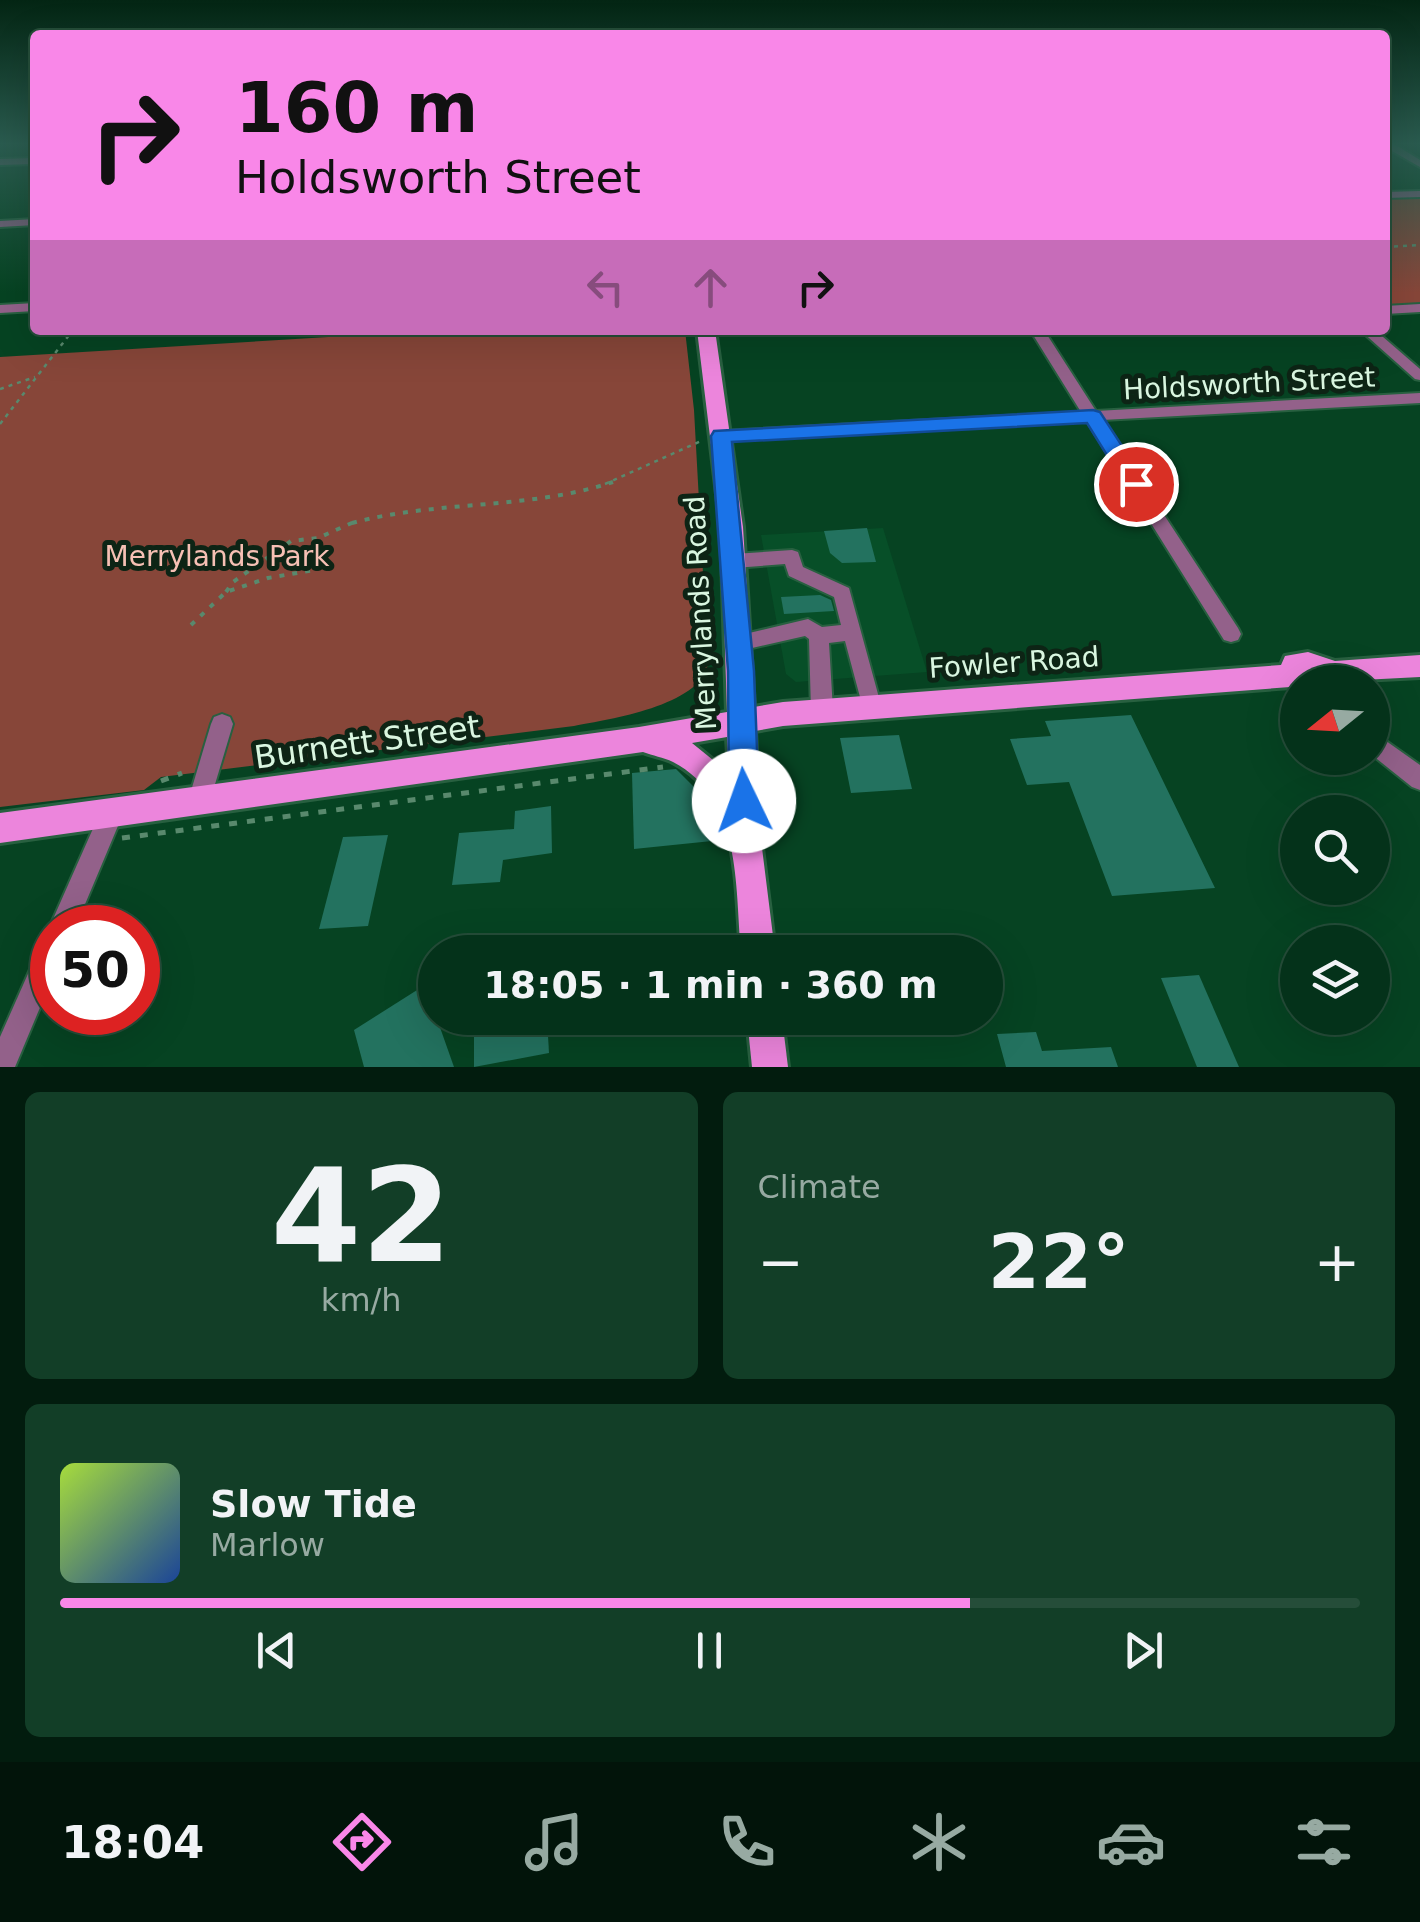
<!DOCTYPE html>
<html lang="en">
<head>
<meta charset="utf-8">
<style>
  body { margin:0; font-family:"DejaVu Sans",sans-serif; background:#123e27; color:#f1f3f6; height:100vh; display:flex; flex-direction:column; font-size:38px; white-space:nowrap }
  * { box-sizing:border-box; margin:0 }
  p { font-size:32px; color:#97aaa2 }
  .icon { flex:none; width:55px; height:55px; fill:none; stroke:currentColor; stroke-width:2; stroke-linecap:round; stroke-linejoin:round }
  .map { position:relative; height:1067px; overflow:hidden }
  .drawer { display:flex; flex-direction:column; gap:25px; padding:25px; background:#021c0e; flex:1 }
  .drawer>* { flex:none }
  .banner { position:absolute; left:30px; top:30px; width:1360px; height:305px; border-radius:10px; box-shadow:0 10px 40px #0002,0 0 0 2px #254d39; background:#f987e8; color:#111; overflow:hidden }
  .needle { width:65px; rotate:252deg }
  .tools { position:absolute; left:1280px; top:665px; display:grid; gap:20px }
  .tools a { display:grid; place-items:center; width:110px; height:110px; border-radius:50%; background:#04321a; box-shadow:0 10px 40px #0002,0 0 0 2px #254d39; font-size:50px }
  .speed { position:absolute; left:30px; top:905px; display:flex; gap:20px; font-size:50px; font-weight:700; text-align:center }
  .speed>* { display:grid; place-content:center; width:130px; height:130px; border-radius:50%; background:#04321a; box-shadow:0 10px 40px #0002,0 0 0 2px #254d39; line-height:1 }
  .speed .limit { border:15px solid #d22; background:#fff; color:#111 }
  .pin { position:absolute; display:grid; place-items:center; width:85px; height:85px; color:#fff; margin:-42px; border:5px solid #fff; border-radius:50%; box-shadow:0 2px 10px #0007 }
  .me { position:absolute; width:110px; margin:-55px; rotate:357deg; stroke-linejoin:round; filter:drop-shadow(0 0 8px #0008) }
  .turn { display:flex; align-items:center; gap:35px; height:210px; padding:0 40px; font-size:45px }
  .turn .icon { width:130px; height:130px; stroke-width:2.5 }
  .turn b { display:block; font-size:70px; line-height:85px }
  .lanes { display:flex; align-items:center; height:95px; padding:0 40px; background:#0003; justify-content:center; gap:50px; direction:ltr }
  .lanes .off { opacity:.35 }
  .big { font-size:75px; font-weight:800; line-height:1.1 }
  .drawer .card { flex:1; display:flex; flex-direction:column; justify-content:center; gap:15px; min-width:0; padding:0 35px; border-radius:15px; background:#123e27 }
  .drawer .dial { align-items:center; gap:0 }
  .dial b { font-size:130px; line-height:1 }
  .song { display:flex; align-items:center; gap:30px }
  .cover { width:120px; height:120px; border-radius:15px; background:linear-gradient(135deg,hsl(80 70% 55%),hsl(220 70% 35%)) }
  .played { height:10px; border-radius:5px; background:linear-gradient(90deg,#f987e8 70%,#254d39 70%) }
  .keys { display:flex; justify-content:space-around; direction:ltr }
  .heat { display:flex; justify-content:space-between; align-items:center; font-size:55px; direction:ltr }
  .drawer .tiles { flex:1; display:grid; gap:25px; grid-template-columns:1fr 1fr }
  .card:last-child { grid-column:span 2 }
  .trip { position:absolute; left:418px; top:935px; width:585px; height:100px; border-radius:50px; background:#04321a; box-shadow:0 10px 40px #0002,0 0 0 2px #254d39; font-weight:800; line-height:100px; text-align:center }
  .dock { display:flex; height:160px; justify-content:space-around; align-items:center; background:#02140a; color:#97aaa2 }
  .dock .icon { width:70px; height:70px }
  .dock .on { color:#f987e8 }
  .dock b { font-size:45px; color:#f1f3f6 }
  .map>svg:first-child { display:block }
  .built { fill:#074f28 }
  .green { fill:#874639 }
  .building { fill:#23725f }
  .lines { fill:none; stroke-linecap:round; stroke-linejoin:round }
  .minor-casing { stroke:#286040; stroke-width:4 }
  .major-casing { stroke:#286040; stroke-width:6 }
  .path-far2 { stroke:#59896d; stroke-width:2.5; stroke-dasharray:4 5; stroke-linecap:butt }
  .path-far1 { stroke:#59896d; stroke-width:4; stroke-dasharray:5 8; stroke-linecap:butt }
  .path { stroke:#59896d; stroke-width:5; stroke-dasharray:8 10; stroke-linecap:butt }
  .minor { fill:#93618a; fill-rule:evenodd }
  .major { fill:#ec85dc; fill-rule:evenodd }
  .route { fill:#1a73e8; stroke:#114b97; stroke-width:2.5 }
  .labels { text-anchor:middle; stroke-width:10; stroke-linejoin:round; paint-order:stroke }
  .street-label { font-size:28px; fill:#d9f6e0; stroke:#0d2415 }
  .park-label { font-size:28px; fill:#f6c0b4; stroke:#0d2415 }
  .near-street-label { font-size:32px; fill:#d9f6e0; stroke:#0d2415 }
</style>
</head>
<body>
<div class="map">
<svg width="1420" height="1067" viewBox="0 0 1420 1067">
  <rect width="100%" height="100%" fill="#064322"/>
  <path class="built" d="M883 528 927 672 796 682 786 674 761 535Z"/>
  <g class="green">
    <path d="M1420 197V306L1385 308V198Z"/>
    <path d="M444 330H685L694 410 708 664C700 706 610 719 574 726L161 777 144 790 0 807V357Z"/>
  </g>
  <g class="building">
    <path d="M867 528 876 562 842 563 830 553 824 531Z"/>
    <path d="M820 595 831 600 834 611 784 614 781 597Z"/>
    <path d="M1131 715 1215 888 1112 896 1069 782 1027 785 1010 739 1051 736 1045 721Z"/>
    <path d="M899 735 912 789 851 793 840 738Z"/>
    <path d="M676 769 710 803 712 841 634 849 632 773Z"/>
    <path d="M551 806 552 853 503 860 500 882 452 885 459 833 514 829 515 811Z"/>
    <path d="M388 835 368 926 319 929 343 837Z"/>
    <path d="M1199 975 1239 1067H1197L1161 978Z"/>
    <path d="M425 985 454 1067H364L354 1030Z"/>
    <path d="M474 1018H547L549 1053 474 1067Z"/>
    <path d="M1036 1032 1042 1051 1111 1047 1118 1067H1006L997 1034Z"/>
  </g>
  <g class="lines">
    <defs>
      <g id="minor">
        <path d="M1385 144H1394L1420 160V167L1385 147Z"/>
        <path d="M35 158V164L0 165V159Z"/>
        <path d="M1420 191V197L1385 198V192Z"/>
        <path d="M35 219V225L0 227V221Z"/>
        <path d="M35 303V311L0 313V305Z"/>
        <path d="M1420 304V312L1385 314V306Z"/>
        <path d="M1030 330H1044L1096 411 1420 393V403L1102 420 1238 628 1241 634 1238 640 1231 642 1224 640 1087 421 721 441 713 436 721 431 1081 412Z"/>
        <path d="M1360 330H1375L1420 369V380L1415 379Z"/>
        <path d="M792 550 798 552 803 567 849 588 881 705 878 712 871 714 864 712 845 641 829 643 833 710 829 717 822 719 815 717 811 710 809 639 805 636 739 651 732 649 729 643 732 637 808 619 822 627 841 625 834 597 789 576 785 564 734 568 728 566 725 561 728 556 734 554Z"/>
        <path d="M222 714 230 717 233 724 210 801 207 809 199 812 191 809 188 801 211 724 214 717Z"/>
        <path d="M1372 731 1420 765V790L1412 787 1372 755Z"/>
        <path d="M111 803 119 806 123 814 75 928H52V936L49 928 53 919 103 806Z"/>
        <path d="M52 936V979L15 1067H0V1037L43 940Z"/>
      </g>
      <g id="major">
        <path d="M697 330H715L743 527 754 707 783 702 1281 665 1285 656 1308 652 1335 661 1420 655V677L1323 682 1304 674 1300 682 1290 687 783 726 755 731 761 840 775 952H741C735 885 742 798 673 762 663 757 653 756 643 752L0 843V813L639 727 727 712 721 527ZM727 737 729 773 692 743Z"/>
        <path d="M747 1018H782L788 1067H752Z"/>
      </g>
    </defs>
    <use href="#minor" class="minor-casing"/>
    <use href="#major" class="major-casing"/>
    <g class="path-far2">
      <path d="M1385 247 1420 245"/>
      <path d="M0 389 35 377"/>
      <path d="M0 424 73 330"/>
      <path d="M605 484 701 441"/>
    </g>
    <g class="path-far1">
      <path d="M352 523C437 500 529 510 613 482"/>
      <path d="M226 592 233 582 291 541 318 538 354 522"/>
      <path d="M191 625 226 592 268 578 314 570"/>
    </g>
    <g class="path">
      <path d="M161 781 182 773"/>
      <path d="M122 838 663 767"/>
    </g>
    <use href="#minor" class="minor"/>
    <use href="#major" class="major"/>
  </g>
  <linearGradient id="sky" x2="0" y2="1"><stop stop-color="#032513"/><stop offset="0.49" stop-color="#2a5b4f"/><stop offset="1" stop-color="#2a5b4f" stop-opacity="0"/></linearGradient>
  <rect width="1420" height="293" fill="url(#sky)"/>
  <path class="route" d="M1093 410 1100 412 1143 478 1146 484 1143 489H1128L1087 423 732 442 754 671 759 801 755 811 744 816 734 811 729 801 728 671 711 436 714 431Z"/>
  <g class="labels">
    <g class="street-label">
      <text transform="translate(1249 383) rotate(-3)" y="10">Holdsworth Street</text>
      <text transform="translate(700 613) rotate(-93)" y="10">Merrylands Road</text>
      <text transform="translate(1014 662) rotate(-4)" y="10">Fowler Road</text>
    </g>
    <g class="park-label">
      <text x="217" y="566">Merrylands Park</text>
    </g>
    <g class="near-street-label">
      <text transform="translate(367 742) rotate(-8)" y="11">Burnett Street</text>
    </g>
  </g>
</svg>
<div class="tools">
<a><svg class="needle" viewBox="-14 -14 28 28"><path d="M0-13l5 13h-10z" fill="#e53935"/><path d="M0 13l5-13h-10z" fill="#97aaa2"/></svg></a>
<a><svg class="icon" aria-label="search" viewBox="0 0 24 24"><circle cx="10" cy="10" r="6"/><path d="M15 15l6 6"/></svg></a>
<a><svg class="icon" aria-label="layers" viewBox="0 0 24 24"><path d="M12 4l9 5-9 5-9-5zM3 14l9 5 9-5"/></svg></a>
</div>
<div class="speed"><div class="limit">50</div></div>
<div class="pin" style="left:1136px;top:484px;background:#d93025"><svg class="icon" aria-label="arrive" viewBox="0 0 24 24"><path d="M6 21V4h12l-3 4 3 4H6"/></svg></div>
<svg class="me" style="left:744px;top:801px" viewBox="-20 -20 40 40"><circle r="19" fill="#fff"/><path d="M0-13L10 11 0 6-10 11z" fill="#1a73e8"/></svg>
<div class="trip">18:05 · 1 min · 360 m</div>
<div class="banner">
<div class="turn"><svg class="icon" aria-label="right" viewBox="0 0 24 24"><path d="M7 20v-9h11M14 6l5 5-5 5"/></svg><div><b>160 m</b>Holdsworth Street</div></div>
<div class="lanes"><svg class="icon off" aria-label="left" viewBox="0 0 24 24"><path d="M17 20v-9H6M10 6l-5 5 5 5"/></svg><svg class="icon off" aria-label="ahead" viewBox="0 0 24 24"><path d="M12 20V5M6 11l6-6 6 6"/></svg><svg class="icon" aria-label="right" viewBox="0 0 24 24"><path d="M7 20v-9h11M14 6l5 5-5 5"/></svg></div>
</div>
</div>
<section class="drawer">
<div class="tiles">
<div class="card dial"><b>42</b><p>km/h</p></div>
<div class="card"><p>Climate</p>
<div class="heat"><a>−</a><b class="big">22°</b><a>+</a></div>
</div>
<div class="card">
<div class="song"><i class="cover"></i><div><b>Slow Tide</b><p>Marlow</p></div></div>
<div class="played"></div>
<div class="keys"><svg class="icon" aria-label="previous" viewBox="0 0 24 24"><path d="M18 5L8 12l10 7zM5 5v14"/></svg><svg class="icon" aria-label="pause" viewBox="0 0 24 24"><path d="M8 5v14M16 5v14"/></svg><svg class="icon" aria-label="next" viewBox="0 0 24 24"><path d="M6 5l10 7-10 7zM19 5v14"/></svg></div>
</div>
</div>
</section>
<nav class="dock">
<b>18:04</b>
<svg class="icon on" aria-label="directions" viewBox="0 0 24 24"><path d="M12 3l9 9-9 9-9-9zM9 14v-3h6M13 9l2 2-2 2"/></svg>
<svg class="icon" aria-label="music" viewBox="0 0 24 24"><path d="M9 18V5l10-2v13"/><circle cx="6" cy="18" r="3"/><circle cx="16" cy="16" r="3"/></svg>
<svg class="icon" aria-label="phone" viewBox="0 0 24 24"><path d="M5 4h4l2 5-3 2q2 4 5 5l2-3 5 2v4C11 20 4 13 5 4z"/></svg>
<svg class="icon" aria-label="climate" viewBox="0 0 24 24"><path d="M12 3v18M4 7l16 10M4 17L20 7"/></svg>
<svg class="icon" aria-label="car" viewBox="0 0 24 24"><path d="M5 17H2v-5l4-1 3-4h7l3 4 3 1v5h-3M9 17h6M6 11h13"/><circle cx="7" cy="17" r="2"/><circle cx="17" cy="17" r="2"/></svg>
<svg class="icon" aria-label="filters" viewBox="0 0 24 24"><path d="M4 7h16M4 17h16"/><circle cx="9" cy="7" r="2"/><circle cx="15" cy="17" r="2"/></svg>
</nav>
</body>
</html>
